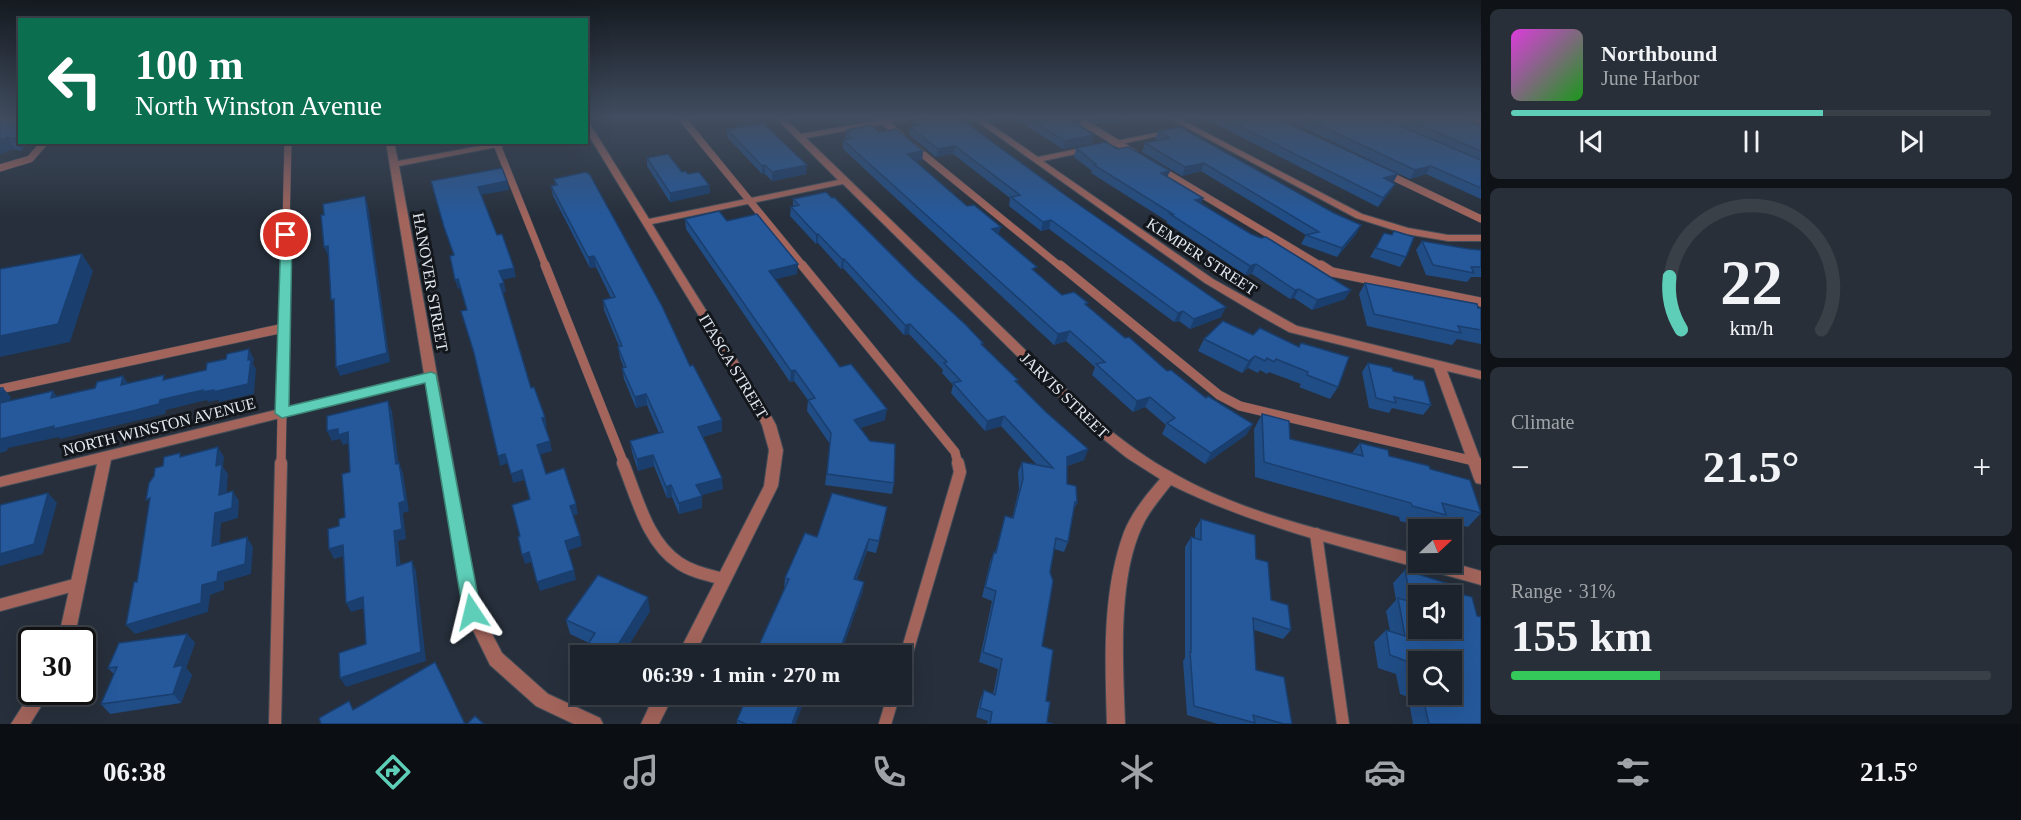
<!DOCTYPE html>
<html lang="en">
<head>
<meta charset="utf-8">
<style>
  body { margin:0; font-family:Georgia,serif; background:#292f38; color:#f1f3f6; height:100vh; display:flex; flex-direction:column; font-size:22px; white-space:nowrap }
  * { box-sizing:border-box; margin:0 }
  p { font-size:20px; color:#a0a4a9 }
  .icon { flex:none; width:33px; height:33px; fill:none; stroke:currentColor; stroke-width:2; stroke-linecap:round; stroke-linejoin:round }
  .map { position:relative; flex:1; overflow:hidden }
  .panel { display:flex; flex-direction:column; gap:9px; padding:9px; background:#0f1318; width:540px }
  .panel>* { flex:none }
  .hud { position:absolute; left:18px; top:18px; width:570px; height:126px; border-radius:0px; box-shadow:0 6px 24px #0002,0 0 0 2px #3a4048; background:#0b6e4f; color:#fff; overflow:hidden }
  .needle { width:39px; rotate:68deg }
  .controls { position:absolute; left:1408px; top:519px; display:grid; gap:12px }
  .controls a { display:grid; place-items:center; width:54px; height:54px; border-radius:0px; background:#1c232c; box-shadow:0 6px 24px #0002,0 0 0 2px #3a4048; font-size:30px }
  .speed { position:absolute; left:18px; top:627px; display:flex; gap:12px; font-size:30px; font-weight:700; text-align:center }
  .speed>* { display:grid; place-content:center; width:78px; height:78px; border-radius:50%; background:#1c232c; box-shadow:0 6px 24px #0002,0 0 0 2px #3a4048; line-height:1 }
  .speed .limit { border:3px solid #111; border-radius:9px; background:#fff; color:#111 }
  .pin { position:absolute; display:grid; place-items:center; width:51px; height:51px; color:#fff; margin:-26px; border:3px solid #fff; border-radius:50%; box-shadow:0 2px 6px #0007 }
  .me { position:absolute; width:66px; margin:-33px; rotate:350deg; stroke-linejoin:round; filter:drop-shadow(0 0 4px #0008) }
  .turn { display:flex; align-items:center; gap:21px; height:126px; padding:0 18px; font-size:27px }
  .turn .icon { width:78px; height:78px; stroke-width:2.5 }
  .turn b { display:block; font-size:42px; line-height:51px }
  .big { font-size:45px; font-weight:600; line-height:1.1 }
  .panel .card { flex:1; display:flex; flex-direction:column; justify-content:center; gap:9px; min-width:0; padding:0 21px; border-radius:9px; background:#292f38 }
  .panel .dial { align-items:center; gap:0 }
  .dial svg { height:156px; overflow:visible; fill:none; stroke:#3a4048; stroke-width:7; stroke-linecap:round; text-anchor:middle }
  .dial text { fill:#f1f3f6; stroke:none }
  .song { display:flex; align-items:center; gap:18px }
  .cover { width:72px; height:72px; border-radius:9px; background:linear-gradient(135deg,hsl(300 70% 55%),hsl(120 70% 35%)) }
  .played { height:6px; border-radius:3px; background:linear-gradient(90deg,#5eceb8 65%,#3a4048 65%) }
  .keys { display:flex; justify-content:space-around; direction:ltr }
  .heat { display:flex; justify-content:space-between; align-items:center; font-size:33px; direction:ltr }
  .charge { height:9px; border-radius:4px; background:linear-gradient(90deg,#34c759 31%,#3a4048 0) }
  .trip { position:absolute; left:570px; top:645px; width:342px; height:60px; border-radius:0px; background:#1c232c; box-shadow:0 6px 24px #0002,0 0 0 2px #3a4048; font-weight:600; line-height:60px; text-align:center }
  .tabs { display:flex; height:96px; justify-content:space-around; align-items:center; background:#0b0e12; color:#a0a4a9 }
  .tabs .icon { width:42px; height:42px }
  .tabs .current { color:#5eceb8 }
  .tabs b { font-size:27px; color:#f1f3f6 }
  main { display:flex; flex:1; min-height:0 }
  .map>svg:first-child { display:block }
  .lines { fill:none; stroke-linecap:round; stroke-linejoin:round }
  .service-far2-casing { stroke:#444d58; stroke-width:8 }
  .service-far1-casing { stroke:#444d58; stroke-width:10 }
  .service-casing { stroke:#444d58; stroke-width:14 }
  .minor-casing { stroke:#444d58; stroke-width:2 }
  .service-far2 { stroke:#a2645b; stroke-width:7 }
  .service-far1 { stroke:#a2645b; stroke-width:9 }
  .service { stroke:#a2645b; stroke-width:12 }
  .minor { fill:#a2645b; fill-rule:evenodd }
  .wall { fill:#204d86; fill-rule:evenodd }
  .shaded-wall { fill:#1a3e6d }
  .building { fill:#25599c; stroke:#1a3e6d; stroke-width:1.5; fill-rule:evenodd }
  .route { fill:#5eceb8; stroke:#3d8678; stroke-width:1.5 }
  .labels { text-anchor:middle; stroke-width:6; stroke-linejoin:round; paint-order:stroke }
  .street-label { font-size:16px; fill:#e3e9f1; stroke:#13171c }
</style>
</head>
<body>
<main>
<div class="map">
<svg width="1481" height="724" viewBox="0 0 1481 724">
  <rect width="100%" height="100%" fill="#262f3b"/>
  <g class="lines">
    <defs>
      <g id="service-far2">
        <path d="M681 117 804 267"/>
        <path d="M878 117 901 136"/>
        <path d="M1074 117 1134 153"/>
        <path d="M1465 117 1481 123"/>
        <path d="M496 142 546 267"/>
        <path d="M914 147 1061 267"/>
        <path d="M0 168 30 159 45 142"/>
        <path d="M1158 168 1323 267"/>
        <path d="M1387 174 1481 219"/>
        <path d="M285 267 288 142"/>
      </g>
      <g id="service-far1">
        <path d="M545 265 624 464"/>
        <path d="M802 265 955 452 958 464"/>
        <path d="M1060 265 1219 395 1240 406 1478 462"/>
        <path d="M1321 265 1332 272 1481 302"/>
        <path d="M0 389 284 328"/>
        <path d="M281 464 285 265"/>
      </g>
      <g id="service">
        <path d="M623 463C637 497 647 542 679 563 692 572 708 575 723 579"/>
        <path d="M1316 534 1343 724"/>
        <path d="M0 605 78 584"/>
        <path d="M902 669 960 472 958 463"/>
        <path d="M275 724 281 463"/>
        <path d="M885 724 894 694"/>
      </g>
      <g id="minor">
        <path d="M775 117H783L801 134 900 117H915L911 119 806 138 1102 424C1125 442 1147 459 1173 473 1248 516 1336 533 1419 555V562H1449L1481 571V585C1376 555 1269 533 1171 485 1161 498 1149 511 1142 527 1117 580 1123 666 1125 724H1107C1105 661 1102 592 1124 532 1132 512 1146 495 1160 479L1127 458 1092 430 843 184 652 224 764 403 776 425 783 450 778 486 694 656H677L764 486 769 450 762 425 752 403 586 131V122L590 124 649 219 838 180Z"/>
        <path d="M971 117H980L1038 157 1175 129 1176 131 1172 133 1043 161 1213 279 1297 326 1481 371V379L1447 371 1481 461V484L1476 483 1474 479 1434 368 1289 332 1262 317 1205 283Z"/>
        <path d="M1167 117H1176L1362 214 1408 228 1448 235H1481V241H1448L1406 234 1356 218Z"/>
        <path d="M386 142H394L398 161 502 142H523L399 166 480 611 502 653 548 694 600 718 603 724H574L536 706 490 665 464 612 426 382 111 460 74 640H58L97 464 0 487V477L424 374Z"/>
        <path d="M32 691 50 692 30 724H11Z"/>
        <path d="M655 694H674L659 724H641Z"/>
      </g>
    </defs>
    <use href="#service-far2" class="service-far2-casing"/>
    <use href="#service-far1" class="service-far1-casing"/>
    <use href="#service" class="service-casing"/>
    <use href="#minor" class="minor-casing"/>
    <use href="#service-far2" class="service-far2"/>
    <use href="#service-far1" class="service-far1"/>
    <use href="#service" class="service"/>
    <use href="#minor" class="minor"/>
  </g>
  <g class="wall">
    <path d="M0 117H20L22 151 14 149 0 154Z"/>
    <path d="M937 117 1221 317 1190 329 1179 321 1174 322 1049 229 1041 231 1009 206 1010 198 953 154 936 157 909 135 910 127 913 126V121Z"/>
    <path d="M1012 117H1079L1080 127 1094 135 1092 143 1063 149Z"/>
    <path d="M1083 117H1135L1096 124Z"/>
    <path d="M1202 117H1275L1395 184 1390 192 1378 207Z"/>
    <path d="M1281 117H1461L1481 125V199L1426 174 1410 179Z"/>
    <path d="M727 129 806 174 772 181 765 174H762L727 137Z"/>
    <path d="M847 130 879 132 923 151 922 160 916 161 999 235 1036 272 1062 295 1087 307 1125 338 1167 371 1206 398 1253 424 1246 435 1205 464 1162 434 1166 425 1145 407 1133 412 1092 375 1095 367 1066 341 1054 345 843 149V140L845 139Z"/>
    <path d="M1158 131 1334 213 1361 225 1356 234 1337 257 1301 244 1306 235 1201 171 1182 176 1142 152 1145 143 1157 141 1155 139Z"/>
    <path d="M1076 148 1117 149 1170 171 1167 177 1203 198 1201 203 1251 234 1345 299 1312 310 1294 298 1290 299 1252 274 1245 275 1167 223V221L1091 173 1092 171 1074 157Z"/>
    <path d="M647 158 688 174 709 185 710 193 670 202 647 166Z"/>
    <path d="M554 179 690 366 722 431 703 437 723 489 701 495 702 508 679 514 672 497 667 498 654 466 638 471 632 452 630 441 659 433 647 405 636 408 624 379 622 368H624L620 358 618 347 619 346 604 310 603 300 611 298 596 267 590 268 553 196 551 186 555 185Z"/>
    <path d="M793 199 982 346 1046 412 1088 449 1084 460 1067 466V484L1077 503 1073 511 1068 542 1064 552 1054 549 1050 572 1042 646 1047 722 1053 724H987L988 721 976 717 980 700 984 690 993 694 998 669 979 662 992 601 982 597 990 562 994 552 995 553 1005 516 1012 518 1019 489 1018 472 1022 462 1037 465 1001 426 985 431 951 393 953 385 942 373 943 370 909 334 904 335 843 268 841 269 818 243 816 244 790 216 791 207 793 206Z"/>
    <path d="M685 219 727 221 797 274 775 279 840 367 885 420 860 428 894 483 892 494 825 485 830 444 807 411 808 400 794 381 790 382 686 229Z"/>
    <path d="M1394 231 1406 257 1400 267 1370 257 1384 233 1392 235Z"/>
    <path d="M1422 241 1469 249 1481 250V277H1471L1467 282 1426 275 1416 250Z"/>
    <path d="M1365 283 1481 308V344L1457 339 1452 345 1367 326 1359 294Z"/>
    <path d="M1223 321 1338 387 1330 399 1299 387 1301 384 1269 372 1267 374 1260 370 1258 373 1248 368 1242 373 1198 351 1204 339Z"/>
    <path d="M1368 363 1414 379 1431 405 1423 415 1392 408 1389 413 1369 408 1362 372Z"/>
    <path d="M1262 414 1290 439 1352 453 1360 443 1389 456 1430 469 1481 513 1468 527 1441 520 1432 530 1400 521 1399 517 1255 477 1254 429Z"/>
    <path d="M1201 519 1256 559 1271 600 1291 630 1283 639 1254 630 1256 670 1292 724H1218L1187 715 1183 661 1185 658V547L1191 537 1195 539V529Z"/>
    <path d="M885 520 876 553 867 551 857 579 864 582 862 594 784 589 785 578 817 537Z"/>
    <path d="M1405 570 1481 724H1413L1408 697 1400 694 1396 674 1378 668 1374 642 1386 630 1390 631 1386 611 1396 600 1393 583ZM1419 662 1452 694H1419Z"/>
    <path d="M650 611 622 656H589L587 646 589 643 570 634 566 620Z"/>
    <path d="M187 634 195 643 186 668 192 675 181 703 110 714 101 704 114 674 108 668Z"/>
    <path d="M736 694H807L795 724H737V720L746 698Z"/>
  </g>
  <g class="shaded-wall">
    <path d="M1099 117H1135L1096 124Z"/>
    <path d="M1082 119 1080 127 1072 121Z"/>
    <path d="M20 131V142H27L22 151 15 139Z"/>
    <path d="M1094 135 1092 143 1063 149 1065 141Z"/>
    <path d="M7 137 14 149 0 154V140Z"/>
    <path d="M955 146 953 154 936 157 938 149Z"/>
    <path d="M923 151 922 160 906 163 907 154Z"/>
    <path d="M1204 163 1201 171 1182 176 1185 167Z"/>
    <path d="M765 165V174H762V166Z"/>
    <path d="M807 165 806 174 772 181V172Z"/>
    <path d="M1431 166 1426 174 1410 179 1415 170Z"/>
    <path d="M1170 171 1166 179 1161 173Z"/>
    <path d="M1398 174 1393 183 1384 178Z"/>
    <path d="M507 181 509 190 480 195 478 187Z"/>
    <path d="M1395 184 1390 192 1378 207 1383 198Z"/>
    <path d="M709 185 710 193 670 202V193Z"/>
    <path d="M365 196 368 205 390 362 340 376 336 367Z"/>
    <path d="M1203 198 1199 207 1195 200Z"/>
    <path d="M1051 220 1049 229 1041 231 1043 222Z"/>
    <path d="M1361 225 1356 234 1337 257 1342 248Z"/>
    <path d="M1001 227 998 237 992 229Z"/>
    <path d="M816 234H818V243L816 244Z"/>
    <path d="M328 246 332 255 328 256 324 247Z"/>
    <path d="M82 254 93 271 70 342 0 357V336Z"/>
    <path d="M594 256 596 267 590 268 588 257Z"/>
    <path d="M842 259H844L843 268 841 269Z"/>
    <path d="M798 264 797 274 768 281 769 271Z"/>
    <path d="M1256 264 1252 274 1245 275 1250 266Z"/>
    <path d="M514 268 516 277 501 280 499 271Z"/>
    <path d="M458 279 461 288 458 289 455 280Z"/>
    <path d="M504 283 506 292 502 293 500 284Z"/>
    <path d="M1299 289 1294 298 1290 299 1295 290Z"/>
    <path d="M1351 290 1345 299 1312 310 1317 300Z"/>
    <path d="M1226 307 1221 317 1190 329 1194 319Z"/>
    <path d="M1183 311 1179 321 1174 322 1178 313Z"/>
    <path d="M910 324 909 334 904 335 905 325Z"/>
    <path d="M1070 331 1066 341 1054 345 1058 334Z"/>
    <path d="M249 349 254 359 253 364 256 369 254 394 219 402 218 400 208 402 207 400 166 410 165 414 60 439 59 437 8 448 7 451 0 453V438L160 400 248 360Z"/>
    <path d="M1255 356 1248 368 1242 373 1249 361Z"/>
    <path d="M795 370 794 381 790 382 791 371Z"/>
    <path d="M123 376 130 386 121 385Z"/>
    <path d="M3 388 11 397 5 413 0 407V396Z"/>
    <path d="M53 391 60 401 51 398Z"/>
    <path d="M646 394 647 405 636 408 635 397Z"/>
    <path d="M1150 397 1145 407 1133 412 1137 401Z"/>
    <path d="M388 401 392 411 400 474 396 464Z"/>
    <path d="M887 409 885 420 853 430 854 420Z"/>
    <path d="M1004 416 1001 426 985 431 987 421Z"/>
    <path d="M545 417 547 427H544L542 418Z"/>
    <path d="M722 420V431L698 438V427Z"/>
    <path d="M1253 424 1246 435 1205 464 1211 453Z"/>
    <path d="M338 429 348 432 353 442 343 445 340 439 332 441 327 431Z"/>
    <path d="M550 441 552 451 539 455 537 445Z"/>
    <path d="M218 447 224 457 223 467 228 474 226 504 219 495 216 466Z"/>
    <path d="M1088 449 1084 460 1063 467 1067 457Z"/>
    <path d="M505 454 508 463 500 466 498 456Z"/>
    <path d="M653 455 654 466 638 471 637 459Z"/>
    <path d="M399 463 403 473 409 511 403 513 406 539 398 541 402 576 397 566 394 531 399 503Z"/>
    <path d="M522 470 525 480 513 483 511 474Z"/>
    <path d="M722 478 723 489 697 497 696 485Z"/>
    <path d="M671 485 672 497 667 498 666 487Z"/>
    <path d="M233 491 239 501 238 518 221 523 219 556 212 546 215 513Z"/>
    <path d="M48 493 57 503 43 554 0 566V554Z"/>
    <path d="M702 496V508L679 514V503Z"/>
    <path d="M576 504 578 514 572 516 570 506Z"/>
    <path d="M887 507 885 520 876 553 879 541Z"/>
    <path d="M580 536 582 546 567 551 565 541Z"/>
    <path d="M247 537 253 547 251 574 224 582V590L210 595 208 612 135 634 126 625 202 585 218 572Z"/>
    <path d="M869 539 867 551 852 591 854 579Z"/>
    <path d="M343 545 348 555 334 559 329 549Z"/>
    <path d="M529 552 532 562 525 564 522 555Z"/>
    <path d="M412 561 416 571 426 661 346 687 340 678 421 652Z"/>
    <path d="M574 570 576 580 540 591 537 582Z"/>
    <path d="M864 582 862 594 840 656H838Z"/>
    <path d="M363 597 368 607 351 612 346 603Z"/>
    <path d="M648 597 650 611 622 656H611Z"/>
    <path d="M187 634 195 643 186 668 192 675 181 703 173 694 174 667Z"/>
    <path d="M803 694H807L795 724H792Z"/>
  </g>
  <g class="building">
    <path d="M0 117H20V131L15 139 7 137 0 140Z"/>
    <path d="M937 117H958L1065 195 1226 307 1194 319 1183 311 1178 313 1051 220 1043 222 1011 197 1020 195 955 146 938 149 910 127 919 125 913 121Z"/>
    <path d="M1026 117H1079L1082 119 1072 121 1094 135 1065 141Z"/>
    <path d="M1221 117H1275L1398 174 1384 178 1395 184 1383 198Z"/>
    <path d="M1302 117H1379L1481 160V188L1431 166 1415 170Z"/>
    <path d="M1401 117H1461L1481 125V151Z"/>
    <path d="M763 123 807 165 772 172 765 165 762 166 727 129Z"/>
    <path d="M871 125 879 132 896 129 923 151 907 154 967 206 974 205 1001 227 992 229 1037 267 1032 269 1062 295 1074 292 1088 303 1085 304 1125 338 1129 337 1167 371 1171 370 1206 398 1208 396 1253 424 1211 453 1167 423 1175 418 1150 397 1137 401 1096 364 1105 362 1070 331 1058 334 843 140 852 138 846 133 849 132 847 130Z"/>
    <path d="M1180 127 1334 213 1361 225 1342 248 1306 235 1319 232 1204 163 1185 167 1145 143 1170 138 1158 131Z"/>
    <path d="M1106 142 1117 149 1129 147 1170 171 1161 173 1203 198 1195 200 1251 234 1261 238 1266 237 1351 290 1317 300 1299 289 1295 290 1256 264 1250 266 1170 214H1173L1094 165 1096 164 1076 148Z"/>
    <path d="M668 154 682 172 685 171 688 174 699 172 709 185 670 193 647 158Z"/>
    <path d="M502 168 507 181 478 187 497 235 502 234 514 268 499 271 504 283 500 284 531 388 534 387 545 417 542 418 550 441 537 445 546 474 564 468 576 504 570 506 580 536 565 541 574 570 537 582 529 552 522 555 518 537 520 536 512 505 530 499 522 470 511 474 505 454 498 456 474 353 461 311 467 310 458 279 455 280 450 256 454 255 444 227 431 181Z"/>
    <path d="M586 172 590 175 662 306 690 366 693 365 722 420 698 427 722 478 696 485 702 496 679 503 671 485 666 487 653 455 637 459 630 441 663 432 646 394 635 397 622 368 626 367 618 347 622 346 603 300 615 297 594 256 588 257 551 186 557 185 554 179Z"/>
    <path d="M826 192 832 198 834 197 915 278 966 325 983 343 981 344 1018 380 1015 381 1046 412 1088 449 1067 457V484L1076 486 1077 503 1075 502 1068 542 1056 538 1050 572 1053 581 1042 646 1053 650 1046 701 1050 702 1047 722 1053 724H990L992 712 980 708 984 690 995 695 1002 659 983 652 996 591 985 587 994 552 996 553 1005 516 1013 518 1023 479 1022 462 1053 468 1004 416 987 421 953 383 961 381 944 363 947 362 910 324 905 325 844 259H842L818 234H816L791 207 799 205 793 199Z"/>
    <path d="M365 196 387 353 336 367 334 299 331 300 328 246 324 247 321 215H324L323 204Z"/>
    <path d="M719 211 727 221 757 214 798 264 769 271 840 367 851 364 887 409 854 420 870 441 895 444 894 483 827 474 831 433 808 400 815 398 795 370 791 371 685 219Z"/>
    <path d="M1394 231 1414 237 1406 257 1376 248 1384 233 1392 235Z"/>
    <path d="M1422 241 1469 249 1481 250V267H1471L1474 273 1433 265Z"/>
    <path d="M82 254 58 324 0 336V269Z"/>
    <path d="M1365 283 1477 304 1478 308H1481V330L1458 326 1461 333 1374 314Z"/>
    <path d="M1223 321 1253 335 1260 328 1299 347 1301 343 1349 357 1338 387 1307 375 1308 372 1276 359 1274 362 1267 358 1265 361 1255 356 1249 361 1204 339Z"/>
    <path d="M249 349 248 360 251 359 248 384 213 392 214 390 202 392 203 390 160 400 159 404 132 411 53 429 54 426 0 439V403L53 391 51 398 95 388 97 382 123 376 121 385 164 375 163 380 206 370 207 363 226 359 227 354Z"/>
    <path d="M1368 363 1392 368 1393 371 1413 376 1414 379 1424 381 1431 405 1394 397 1396 403 1376 398Z"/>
    <path d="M0 388H3L0 396Z"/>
    <path d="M388 401 396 464 399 463 405 501 399 503 402 529 394 531 397 566 412 561 421 652 340 678 339 653 366 644 363 597 346 603 343 545 329 549 328 529 339 526V519L345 517 342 474 350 472 348 432 338 435V429L327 431V416Z"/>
    <path d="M1262 414 1289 421 1290 439 1363 456 1360 443 1388 450 1389 456 1429 466 1430 469 1470 480 1481 513 1442 503 1446 515 1412 506 1411 503 1264 462Z"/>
    <path d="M218 447 216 466 222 464 219 495 233 491 232 508 215 513 212 546 247 537 245 564 218 572 217 581 202 585 201 603 126 625 134 582H137L150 498 146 500 149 483 154 476 155 468 163 466 164 457 180 453V457Z"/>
    <path d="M48 493 34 544 0 554V505Z"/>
    <path d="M832 493 887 507 879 541 869 539 854 579 864 582 838 656H754L789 579 785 578 805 533 817 537Z"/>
    <path d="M1201 519 1255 535 1256 559 1268 562 1271 600 1288 605 1291 630 1253 618 1256 670 1284 677 1292 724H1284L1253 715 1255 723 1194 706 1190 652H1191V537L1201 540Z"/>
    <path d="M1405 570 1462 588 1464 595 1472 597 1477 616 1481 617V724H1429L1422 694H1452V662H1419V685L1412 682 1409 662 1390 655 1386 630 1405 636 1398 598 1411 602ZM1419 596H1452V628H1419Z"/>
    <path d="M598 575 648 597 611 656H605L587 646 595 633 566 620Z"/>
    <path d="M187 634 174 667 183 665 173 694 101 704 117 667 108 668 119 643Z"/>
    <path d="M435 662 465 724H321L319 718 349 701 353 710Z"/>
    <path d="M748 694H803L792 724H746L737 720Z"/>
    <path d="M475 716 484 724H467Z"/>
  </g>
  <linearGradient id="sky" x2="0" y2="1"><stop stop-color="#151a20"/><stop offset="0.54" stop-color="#414d60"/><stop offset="1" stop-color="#414d60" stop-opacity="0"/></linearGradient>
  <rect width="1481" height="218" fill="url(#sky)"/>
  <path class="route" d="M286 232 292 235 289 406 431 372 436 374 481 612 479 618 472 620 466 618 463 612 425 383 282 418 275 413 281 235Z"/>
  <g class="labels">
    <g class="street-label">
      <text transform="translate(1202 256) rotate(33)" y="6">KEMPER STREET</text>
      <text transform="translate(431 282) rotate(80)" y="6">HANOVER STREET</text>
      <text transform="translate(734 366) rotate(59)" y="6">ITASCA STREET</text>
      <text transform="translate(1065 395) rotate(44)" y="6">JARVIS STREET</text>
      <text transform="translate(159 426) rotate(-14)" y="6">NORTH WINSTON AVENUE</text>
    </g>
  </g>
</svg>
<div class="controls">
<a><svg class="needle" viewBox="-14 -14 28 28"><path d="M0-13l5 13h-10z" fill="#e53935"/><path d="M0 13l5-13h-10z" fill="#a0a4a9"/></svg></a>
<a><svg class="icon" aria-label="sound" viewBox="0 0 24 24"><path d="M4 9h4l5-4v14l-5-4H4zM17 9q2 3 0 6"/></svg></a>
<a><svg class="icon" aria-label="search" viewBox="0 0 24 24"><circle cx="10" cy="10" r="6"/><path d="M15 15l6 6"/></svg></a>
</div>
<div class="speed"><div class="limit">30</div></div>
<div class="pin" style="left:286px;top:235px;background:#d93025"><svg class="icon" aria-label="arrive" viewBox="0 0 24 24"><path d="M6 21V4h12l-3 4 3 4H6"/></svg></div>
<svg class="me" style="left:472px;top:612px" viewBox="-20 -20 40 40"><path d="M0-17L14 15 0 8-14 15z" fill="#5eceb8" stroke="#fff" stroke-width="4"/></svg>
<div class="trip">06:39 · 1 min · 270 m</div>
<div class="hud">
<div class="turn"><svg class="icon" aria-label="left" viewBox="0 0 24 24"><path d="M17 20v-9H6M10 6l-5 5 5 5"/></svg><div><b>100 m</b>North Winston Avenue</div></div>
</div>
</div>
<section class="panel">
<div class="card">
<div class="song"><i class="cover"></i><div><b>Northbound</b><p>June Harbor</p></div></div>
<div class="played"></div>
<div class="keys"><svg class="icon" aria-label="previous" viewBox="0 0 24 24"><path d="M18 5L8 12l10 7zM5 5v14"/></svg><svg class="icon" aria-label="pause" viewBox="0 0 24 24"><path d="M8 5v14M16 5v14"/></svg><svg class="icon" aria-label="next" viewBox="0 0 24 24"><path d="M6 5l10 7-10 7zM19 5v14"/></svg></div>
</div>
<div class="card dial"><svg viewBox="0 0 100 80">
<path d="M14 69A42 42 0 1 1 86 69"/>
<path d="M14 69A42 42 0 0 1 8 42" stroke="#5eceb8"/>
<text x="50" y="56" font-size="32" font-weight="700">22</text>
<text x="50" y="72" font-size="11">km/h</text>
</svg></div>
<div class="card"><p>Climate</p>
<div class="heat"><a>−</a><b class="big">21.5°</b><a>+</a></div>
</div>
<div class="card"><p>Range · 31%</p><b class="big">155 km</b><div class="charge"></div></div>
</section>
</main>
<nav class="tabs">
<b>06:38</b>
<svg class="icon current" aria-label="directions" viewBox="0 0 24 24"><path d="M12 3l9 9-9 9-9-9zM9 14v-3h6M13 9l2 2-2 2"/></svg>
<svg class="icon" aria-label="music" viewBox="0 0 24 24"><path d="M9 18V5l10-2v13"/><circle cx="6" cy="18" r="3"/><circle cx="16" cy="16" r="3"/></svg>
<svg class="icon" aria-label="phone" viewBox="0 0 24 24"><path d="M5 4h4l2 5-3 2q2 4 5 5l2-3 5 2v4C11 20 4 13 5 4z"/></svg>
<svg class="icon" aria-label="climate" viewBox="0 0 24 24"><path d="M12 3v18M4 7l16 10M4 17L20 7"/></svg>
<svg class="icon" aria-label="car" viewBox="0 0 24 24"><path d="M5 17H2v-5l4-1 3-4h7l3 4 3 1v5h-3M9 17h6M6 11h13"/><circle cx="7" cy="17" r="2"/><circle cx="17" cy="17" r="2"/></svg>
<svg class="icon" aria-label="filters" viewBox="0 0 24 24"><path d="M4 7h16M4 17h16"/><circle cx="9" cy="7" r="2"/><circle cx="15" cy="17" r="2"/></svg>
<b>21.5°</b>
</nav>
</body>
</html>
